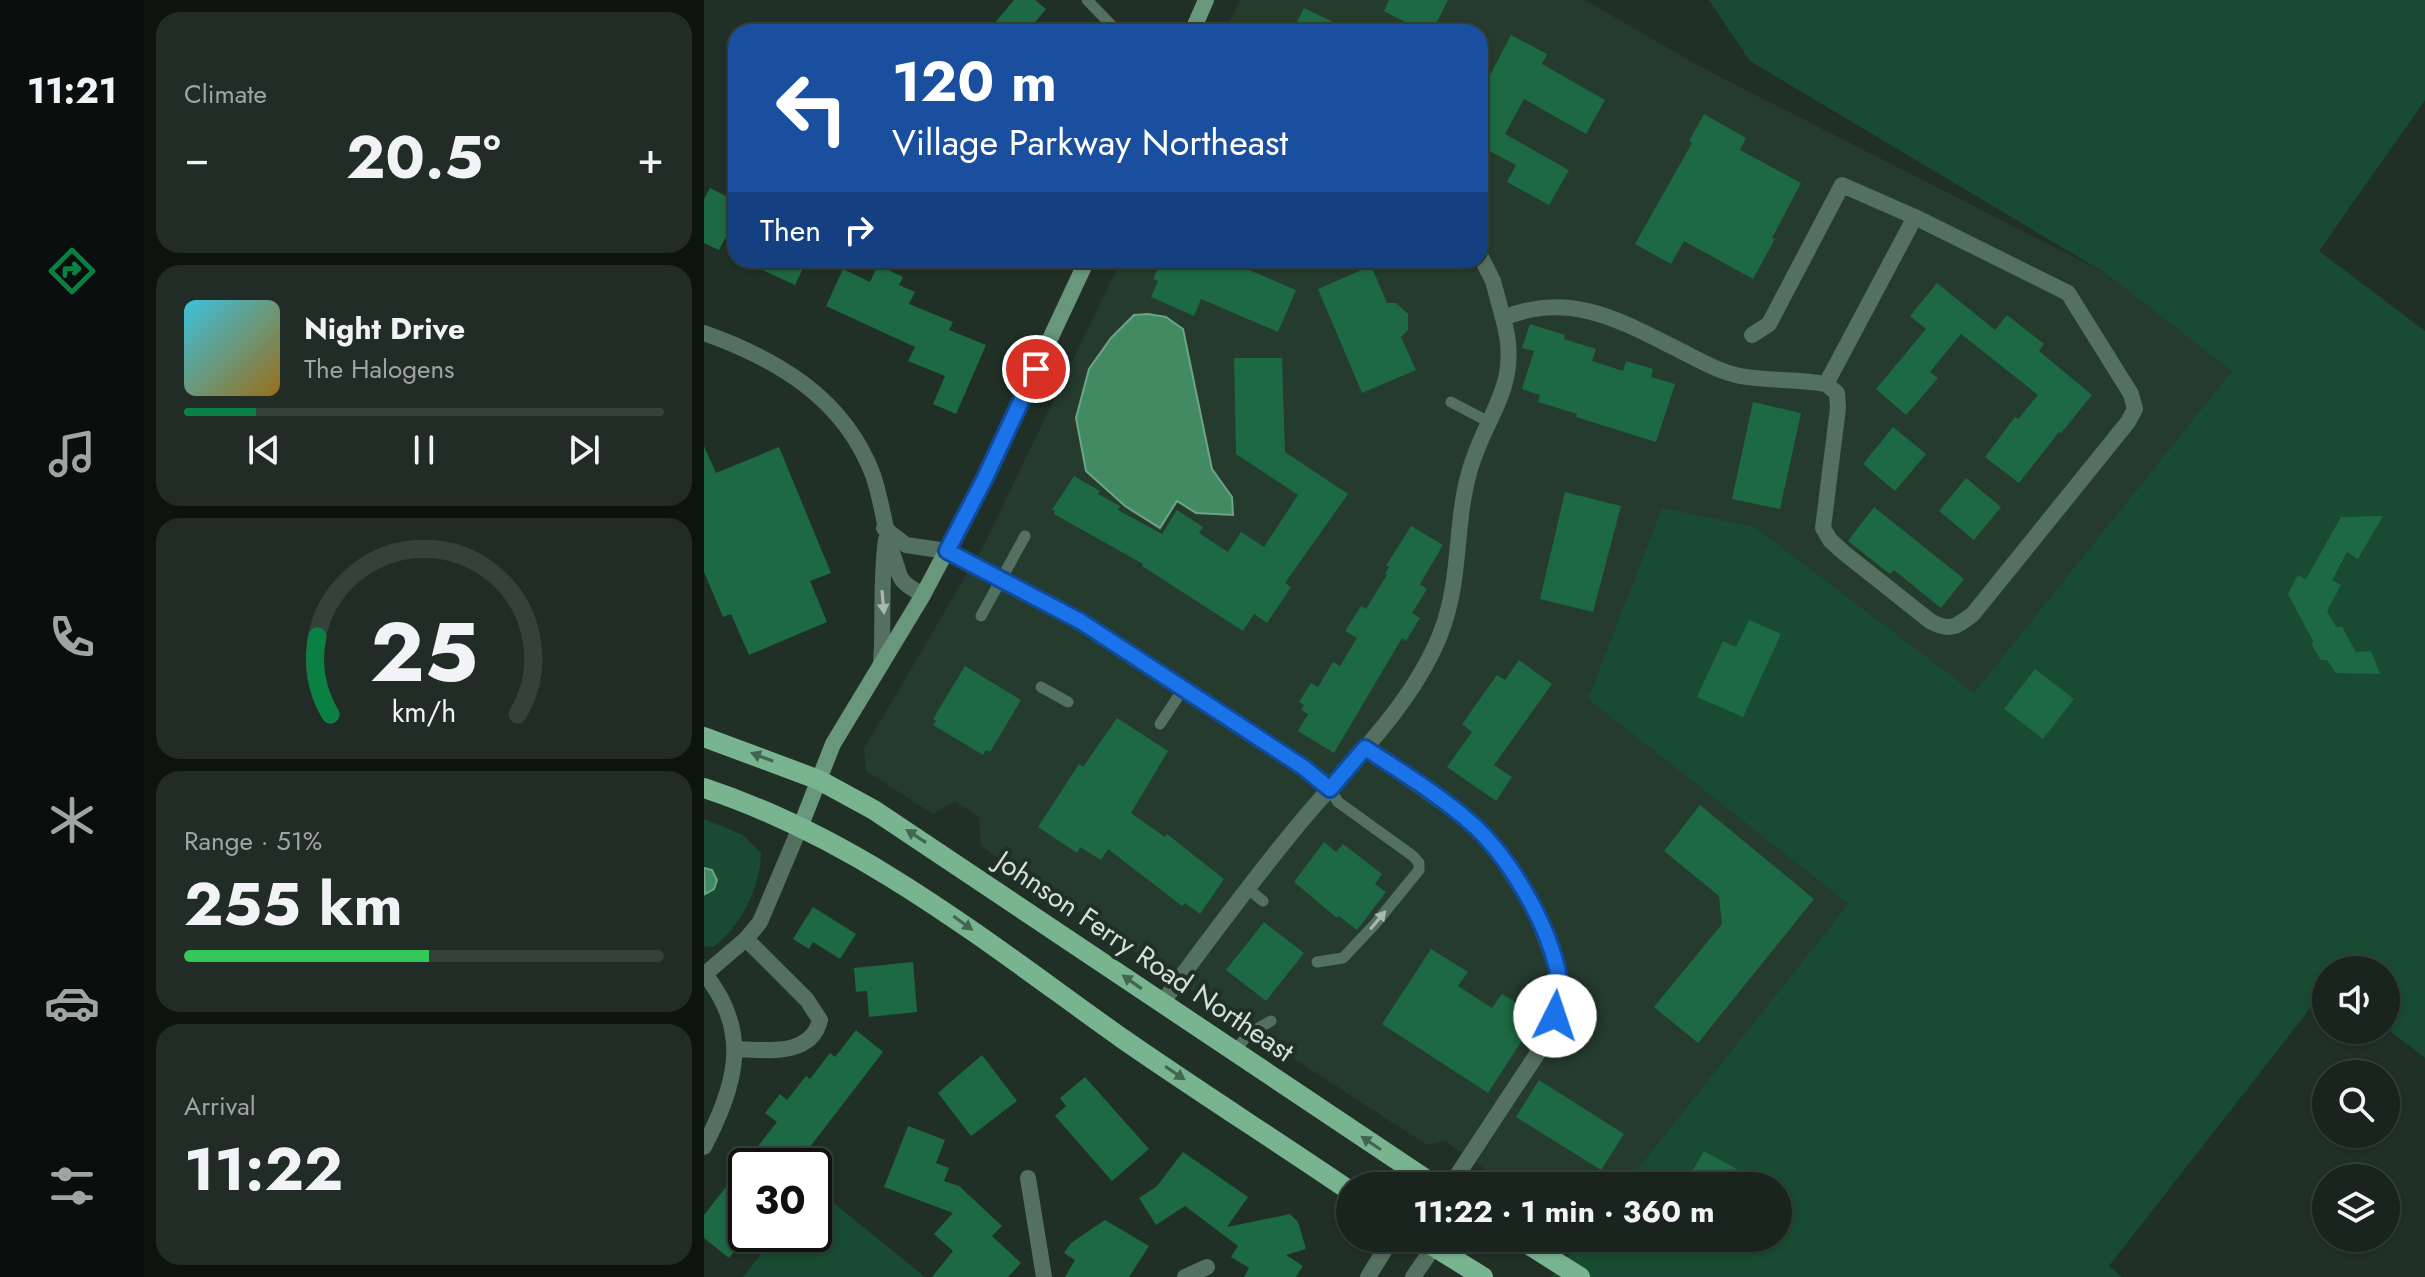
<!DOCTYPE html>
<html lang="en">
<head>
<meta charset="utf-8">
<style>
  body { margin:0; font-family:Jost,sans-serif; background:#212c26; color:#f1f3f6; height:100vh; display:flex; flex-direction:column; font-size:30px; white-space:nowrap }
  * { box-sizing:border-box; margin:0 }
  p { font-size:26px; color:#9fa4a4 }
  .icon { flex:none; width:44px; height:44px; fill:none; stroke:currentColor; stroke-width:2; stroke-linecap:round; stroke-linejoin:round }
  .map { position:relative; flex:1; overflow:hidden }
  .side { display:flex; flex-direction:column; gap:12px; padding:12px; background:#0d1410; width:560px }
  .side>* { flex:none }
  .banner { position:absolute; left:24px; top:24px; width:760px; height:244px; border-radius:24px; box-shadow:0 2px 6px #0004,0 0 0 2px #36413b; background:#1a4fa0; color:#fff; overflow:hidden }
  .buttons { position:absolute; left:1608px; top:956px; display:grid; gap:16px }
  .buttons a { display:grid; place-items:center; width:88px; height:88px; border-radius:50%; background:#18241d; box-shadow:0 2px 6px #0004,0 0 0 2px #36413b; font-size:40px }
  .speed { position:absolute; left:24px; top:1148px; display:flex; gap:16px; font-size:40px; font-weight:700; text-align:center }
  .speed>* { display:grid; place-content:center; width:104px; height:104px; border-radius:50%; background:#18241d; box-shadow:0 2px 6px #0004,0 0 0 2px #36413b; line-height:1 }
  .speed .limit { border:4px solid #111; border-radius:12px; background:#fff; color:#111 }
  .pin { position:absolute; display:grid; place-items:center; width:68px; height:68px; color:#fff; margin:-34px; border:4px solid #fff; border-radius:50%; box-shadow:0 2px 8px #0007 }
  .me { position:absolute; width:88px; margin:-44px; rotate:4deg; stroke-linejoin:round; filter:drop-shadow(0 0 6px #0008) }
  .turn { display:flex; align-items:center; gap:28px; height:168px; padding:0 32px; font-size:36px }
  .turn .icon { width:104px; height:104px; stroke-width:2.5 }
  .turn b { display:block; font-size:56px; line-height:68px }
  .then { display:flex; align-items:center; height:76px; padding:0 32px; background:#0003; gap:16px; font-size:30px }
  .big { font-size:60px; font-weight:700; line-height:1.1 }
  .side .card { flex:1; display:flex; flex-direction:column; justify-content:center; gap:12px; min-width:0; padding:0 28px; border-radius:24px; background:#212c26 }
  .side .dial { align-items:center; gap:0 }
  .dial svg { height:208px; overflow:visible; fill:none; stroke:#36413b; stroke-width:7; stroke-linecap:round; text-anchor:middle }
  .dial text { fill:#f1f3f6; stroke:none }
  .song { display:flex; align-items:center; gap:24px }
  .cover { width:96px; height:96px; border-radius:12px; background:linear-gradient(135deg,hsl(190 70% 55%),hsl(40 70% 35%)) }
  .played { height:8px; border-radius:4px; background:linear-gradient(90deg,#0b8043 15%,#36413b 15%) }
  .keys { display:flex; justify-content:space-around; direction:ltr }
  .heat { display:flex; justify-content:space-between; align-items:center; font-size:44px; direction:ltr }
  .charge { height:12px; border-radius:6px; background:linear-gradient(90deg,#34c759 51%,#36413b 0) }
  .trip { position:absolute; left:632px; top:1172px; width:456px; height:80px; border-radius:40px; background:#18241d; box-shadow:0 2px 6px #0004,0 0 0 2px #36413b; font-weight:700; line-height:80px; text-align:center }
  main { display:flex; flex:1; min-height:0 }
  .tabs { display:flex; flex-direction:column; width:144px; justify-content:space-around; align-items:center; background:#0a0e0c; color:#9fa4a4 }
  .tabs .icon { width:56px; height:56px }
  .tabs .on { color:#0b8043 }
  .tabs b { font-size:36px; color:#f1f3f6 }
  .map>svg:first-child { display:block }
  .built { fill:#253b2e }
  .green { fill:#184b31 }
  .water { fill:#418a62; stroke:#6ea486; stroke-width:2 }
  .building { fill:#1c6943 }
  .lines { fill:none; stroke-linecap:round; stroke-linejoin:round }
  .lane { stroke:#54705f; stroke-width:11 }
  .street { stroke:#54705f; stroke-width:16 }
  .secondary { stroke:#68977b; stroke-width:16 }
  .primary { stroke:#78b490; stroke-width:20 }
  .oneway { fill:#a9b9b0 }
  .oneway2 { fill:#436551 }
  .route-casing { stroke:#114b97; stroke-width:20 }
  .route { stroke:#1a73e8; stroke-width:14 }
  .labels { text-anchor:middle; stroke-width:8; stroke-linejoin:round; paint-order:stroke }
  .street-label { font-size:28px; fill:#d7e1db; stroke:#203027 }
</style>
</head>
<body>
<main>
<nav class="tabs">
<b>11:21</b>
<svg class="icon on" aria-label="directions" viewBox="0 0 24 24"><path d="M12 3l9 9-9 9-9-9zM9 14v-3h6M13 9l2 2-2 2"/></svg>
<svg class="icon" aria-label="music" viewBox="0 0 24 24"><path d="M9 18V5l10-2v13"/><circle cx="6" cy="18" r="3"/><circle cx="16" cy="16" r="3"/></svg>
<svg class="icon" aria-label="phone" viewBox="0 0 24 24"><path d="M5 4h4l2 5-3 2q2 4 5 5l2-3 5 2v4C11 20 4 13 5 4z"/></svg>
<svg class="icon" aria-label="climate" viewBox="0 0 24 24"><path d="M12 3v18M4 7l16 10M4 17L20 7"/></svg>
<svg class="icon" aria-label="car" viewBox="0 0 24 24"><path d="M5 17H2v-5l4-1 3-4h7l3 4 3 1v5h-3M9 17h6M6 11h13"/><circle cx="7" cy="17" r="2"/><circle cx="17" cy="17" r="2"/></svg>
<svg class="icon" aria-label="filters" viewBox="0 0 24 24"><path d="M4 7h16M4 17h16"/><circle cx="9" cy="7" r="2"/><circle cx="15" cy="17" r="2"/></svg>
</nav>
<section class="side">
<div class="card"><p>Climate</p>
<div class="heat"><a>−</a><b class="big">20.5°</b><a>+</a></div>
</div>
<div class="card">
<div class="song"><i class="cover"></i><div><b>Night Drive</b><p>The Halogens</p></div></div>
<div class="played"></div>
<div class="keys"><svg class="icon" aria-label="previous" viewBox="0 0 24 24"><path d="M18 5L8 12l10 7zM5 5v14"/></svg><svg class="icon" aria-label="pause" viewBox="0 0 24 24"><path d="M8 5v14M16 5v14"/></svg><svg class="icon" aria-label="next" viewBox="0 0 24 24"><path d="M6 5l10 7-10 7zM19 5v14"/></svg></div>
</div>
<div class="card dial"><svg viewBox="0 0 100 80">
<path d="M14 69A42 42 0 1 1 86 69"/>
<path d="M14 69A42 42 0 0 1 9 39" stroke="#0b8043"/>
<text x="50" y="56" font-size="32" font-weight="700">25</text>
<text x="50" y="72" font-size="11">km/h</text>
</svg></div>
<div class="card"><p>Range · 51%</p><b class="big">255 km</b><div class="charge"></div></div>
<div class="card"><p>Arrival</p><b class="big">11:22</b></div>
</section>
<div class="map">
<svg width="1721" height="1277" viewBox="0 0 1721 1277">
  <rect width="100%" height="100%" fill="#203027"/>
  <path class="built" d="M536 0H881L995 66 1401 273 1529 371 1270 694 1051 527 884 699 1144 904 920 1186H804L741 1141 723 1145 561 1040 277 846 275 817 251 801 229 814 162 771 160 749 281 543 417 260H776V32H521Z"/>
  <g class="green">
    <path d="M1005 0H1721V100L1615 251 1721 331V1058L1682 1028V970H1622V988L1405 1266 1418 1277H847L879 1238H1074V1186H920L1144 904 884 699 958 508 1051 527 1270 693 1528 371 1401 273 1046 61Z"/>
    <path d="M0 819 39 835 57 853C56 887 37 927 9 947L0 946Z"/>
    <path d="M110 1187 221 1277H39L73 1234H110Z"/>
  </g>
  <g class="water">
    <path d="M444 314 462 317 479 329 508 469 528 497 529 515 492 513 473 501 456 528 421 506 382 471 372 418 385 369 407 338 430 315Z"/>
    <path d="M0 868 8 870 13 880 10 889 1 894Z"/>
  </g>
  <g class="building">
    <path d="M310 0H331L342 9 323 32H283Z"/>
    <path d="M685 0H744L728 32H720L680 11Z"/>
    <path d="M600 8 650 32H588Z"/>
    <path d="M807 35 843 54 838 64 901 100 882 134 820 99 801 134 865 170 845 205 803 182 812 165 776 146V94Z"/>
    <path d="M1000 114 1042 138 1036 150 1097 183 1068 238 1071 239 1049 279 980 241 967 264 931 244 988 143 985 141Z"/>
    <path d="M6 188 32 201V218L15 250 0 243V199Z"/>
    <path d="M37 260H103L91 285Z"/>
    <path d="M458 260H532L531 264 592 290 574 332 497 299 490 316 447 297 454 281 449 279Z"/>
    <path d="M174 265 199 277 195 285 211 292 205 304 249 322 245 330 282 345 252 414 229 404 241 376 204 361 211 347 122 306 139 269 166 282Z"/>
    <path d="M667 266 683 303H692L704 314V330L697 337 712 370 658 393 614 289Z"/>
    <path d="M1233 283 1291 330 1303 315 1340 344 1335 351 1388 395 1357 433 1355 432 1315 483 1281 457 1311 417 1314 419 1334 395 1257 334 1226 372 1234 378 1202 415 1172 389 1222 329 1206 316Z"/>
    <path d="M826 324 861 335 860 339 892 349 888 361 919 371 922 361 949 369 947 377 971 384 952 442 872 417 873 414 834 402 836 395 818 389 830 351 818 348Z"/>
    <path d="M530 358H578L581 452 644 494 581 583 587 587 563 623 550 614 539 631 438 566 439 564 350 514 351 511 348 510 370 476 396 491 394 494 416 506 414 510 458 534 473 510 499 527 495 533 524 552 537 532 560 547 594 495 532 454Z"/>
    <path d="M1049 402 1097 413 1076 509 1028 499Z"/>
    <path d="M1189 427 1222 454 1191 491 1159 464Z"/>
    <path d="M0 446 12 473 75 447 127 573 106 581 123 622 45 655 27 614 19 617 0 572Z"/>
    <path d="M1262 478 1297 507 1270 540 1235 511Z"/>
    <path d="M861 492 917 506 889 612 836 599Z"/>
    <path d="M1170 507 1260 579 1237 608 1190 570 1186 574 1144 541Z"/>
    <path d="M1679 516 1654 559 1643 552 1628 580 1637 585 1623 611 1632 627H1638L1652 652 1667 651 1676 674 1632 673 1623 660H1617L1608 645 1609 641 1584 594 1594 575 1602 579 1637 517Z"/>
    <path d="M707 526 739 545 716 584 723 589 708 613 716 618 702 641 698 638 630 753 594 731 604 714 597 710 600 705 595 702 607 683 614 687 629 662 636 666 653 638 641 631 657 606 662 609 683 575 681 574 685 567 682 566Z"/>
    <path d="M1045 620 1077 634 1039 717 993 697 1019 641 1032 647Z"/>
    <path d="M815 660 848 684 790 765 808 777 792 801 743 767 768 732 758 724 793 675 801 680Z"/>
    <path d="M261 666 317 700 286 752 282 750 279 755 229 725 232 721 229 719Z"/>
    <path d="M1331 669 1370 699 1339 739 1300 709Z"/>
    <path d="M413 718 464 751 427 813 461 837 463 834 520 879 496 914 481 903 478 906 404 849 397 860 376 847 373 853 334 827 375 764 379 767Z"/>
    <path d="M996 805 1110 899 994 1043 950 1007 1018 924 1015 896 960 851Z"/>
    <path d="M620 842 632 852 639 844 678 874 671 884 682 892 653 930 635 916 633 918 590 882Z"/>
    <path d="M109 907 152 934 136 959 109 942 105 949 89 939Z"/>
    <path d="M560 922 600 953 562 1001 522 970Z"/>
    <path d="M727 949 764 972 754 986 788 1008 798 994 834 1016 784 1093 678 1024Z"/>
    <path d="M209 962 213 1012 165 1017 163 991 152 992 150 968Z"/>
    <path d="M152 1030 179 1052 105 1148 101 1145 84 1166H42V1219L32 1232 40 1238 25 1258 0 1238V1215L73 1122 61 1113 76 1094 83 1100 102 1076 106 1079 126 1053 131 1057Z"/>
    <path d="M278 1055 313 1101 267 1136 234 1093Z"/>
    <path d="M381 1077 445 1149 408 1181 351 1116 362 1106 356 1098Z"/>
    <path d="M835 1080 920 1134 897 1170 812 1117Z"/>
    <path d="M204 1126 241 1140 232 1163 245 1168 240 1181 255 1186 298 1226 288 1236 317 1263 304 1277H228L249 1251 230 1234 249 1213 180 1187Z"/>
    <path d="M1000 1151 1063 1186H998L984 1178Z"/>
    <path d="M479 1152 544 1197 523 1227 586 1214 594 1222 602 1249 582 1255 599 1266 592 1277H540L545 1268 527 1257 534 1246 481 1206 452 1225 435 1198 453 1186Z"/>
    <path d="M401 1220 445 1246 425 1277H361L371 1260 360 1253 367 1243Z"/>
  </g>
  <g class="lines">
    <g class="lane">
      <path d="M383 0 414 32"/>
      <path d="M747 402 787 423"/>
      <path d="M277 616 321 536"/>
      <path d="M337 687 364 702"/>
      <path d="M456 724 479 689"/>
      <path d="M544 889 559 901"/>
      <path d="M613 962 639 958 671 924 715 870V863L709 856 634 802 626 789"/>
      <path d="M530 1051 547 1032 567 1021"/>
    </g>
    <g class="street">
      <path d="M776 255 789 281 799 318"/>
      <path d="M0 333C73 359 140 398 169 475 179 504 181 535 192 564 194 569 195 577 199 581 204 587 213 591 219 595"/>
      <path d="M1122 384 1211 217"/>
      <path d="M180 528 202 545 243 551 376 621 599 767 626 789"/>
      <path d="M177 665C180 623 176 582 182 540"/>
      <path d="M661 748 765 821 787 842 830 909 853 969 855 997 851 1016 841 1042 754 1174"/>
      <path d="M0 973C48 1032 32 1084 0 1147"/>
      <path d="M1 974 42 939 56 922 97 825"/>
      <path d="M458 1003C502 943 547 882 595 824 644 765 707 707 736 635 758 580 750 527 765 473 781 413 819 387 799 318 867 290 919 322 979 352 997 361 1016 372 1036 376 1064 381 1094 379 1122 384L1133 393 1134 408 1119 528 1126 540 1139 552 1226 621C1246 632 1252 627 1269 614L1424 422 1431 409 1427 394 1364 293 1211 217 1138 185 1065 324 1048 335"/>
      <path d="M31 1049C62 1050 107 1057 116 1020L103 1000 42 939"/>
      <path d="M324 1178 340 1277"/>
      <path d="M481 1277 503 1267"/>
      <path d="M664 1277 688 1238"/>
      <path d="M709 1277 736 1238"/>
    </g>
    <g class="secondary">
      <path d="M488 32 502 0"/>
      <path d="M97 825 129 744 219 595 281 478 383 260"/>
    </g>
    <g class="primary">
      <path d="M0 737 115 780 170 810 732 1186"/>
      <path d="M0 788C158 840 285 944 419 1039 494 1091 571 1140 646 1191"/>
      <path d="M716 1238 779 1277"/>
      <path d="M814 1238 876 1277"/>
    </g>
  </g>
  <defs><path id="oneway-solid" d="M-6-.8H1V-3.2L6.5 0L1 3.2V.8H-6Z" transform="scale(2)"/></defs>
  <g class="oneway">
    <use href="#oneway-solid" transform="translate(179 602) rotate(85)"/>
    <use href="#oneway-solid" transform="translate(674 920) rotate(-50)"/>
  </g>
  <g class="oneway2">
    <use href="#oneway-solid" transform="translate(58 757) rotate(-159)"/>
    <use href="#oneway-solid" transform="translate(212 836) rotate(-147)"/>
    <use href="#oneway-solid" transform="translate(259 923) rotate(36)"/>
    <use href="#oneway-solid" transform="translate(428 982) rotate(-145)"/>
    <use href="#oneway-solid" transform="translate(471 1073) rotate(34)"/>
    <use href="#oneway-solid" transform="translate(667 1143) rotate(-146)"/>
  </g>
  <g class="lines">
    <defs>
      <path id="route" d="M332 369 281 478 243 551 376 621 599 767 626 789 661 748C696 771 734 794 766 822 804 855 841 919 853 968 857 984 854 1001 851 1016"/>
    </defs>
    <use href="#route" class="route-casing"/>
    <use href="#route" class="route"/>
  </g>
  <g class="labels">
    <g class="street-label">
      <text transform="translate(441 956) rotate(34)" y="10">Johnson Ferry Road Northeast</text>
    </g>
  </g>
</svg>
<div class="buttons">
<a><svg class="icon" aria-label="sound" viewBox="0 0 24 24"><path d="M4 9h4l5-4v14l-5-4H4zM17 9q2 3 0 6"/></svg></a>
<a><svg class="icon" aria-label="search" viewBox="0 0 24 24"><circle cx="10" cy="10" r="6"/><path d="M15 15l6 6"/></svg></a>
<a><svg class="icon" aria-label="layers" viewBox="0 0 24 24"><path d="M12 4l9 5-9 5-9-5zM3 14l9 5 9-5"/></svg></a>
</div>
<div class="speed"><div class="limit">30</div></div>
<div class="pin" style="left:332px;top:369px;background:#d93025"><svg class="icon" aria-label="arrive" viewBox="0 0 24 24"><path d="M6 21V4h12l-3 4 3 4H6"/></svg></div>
<svg class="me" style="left:851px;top:1016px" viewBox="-20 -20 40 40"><circle r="19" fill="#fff"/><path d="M0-13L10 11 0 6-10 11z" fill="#1a73e8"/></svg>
<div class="trip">11:22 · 1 min · 360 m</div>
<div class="banner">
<div class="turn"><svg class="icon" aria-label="left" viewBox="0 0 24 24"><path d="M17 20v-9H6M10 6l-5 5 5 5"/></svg><div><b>120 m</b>Village Parkway Northeast</div></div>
<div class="then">Then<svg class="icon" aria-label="right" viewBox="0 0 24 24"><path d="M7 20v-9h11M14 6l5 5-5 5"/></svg></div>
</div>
</div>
</main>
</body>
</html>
